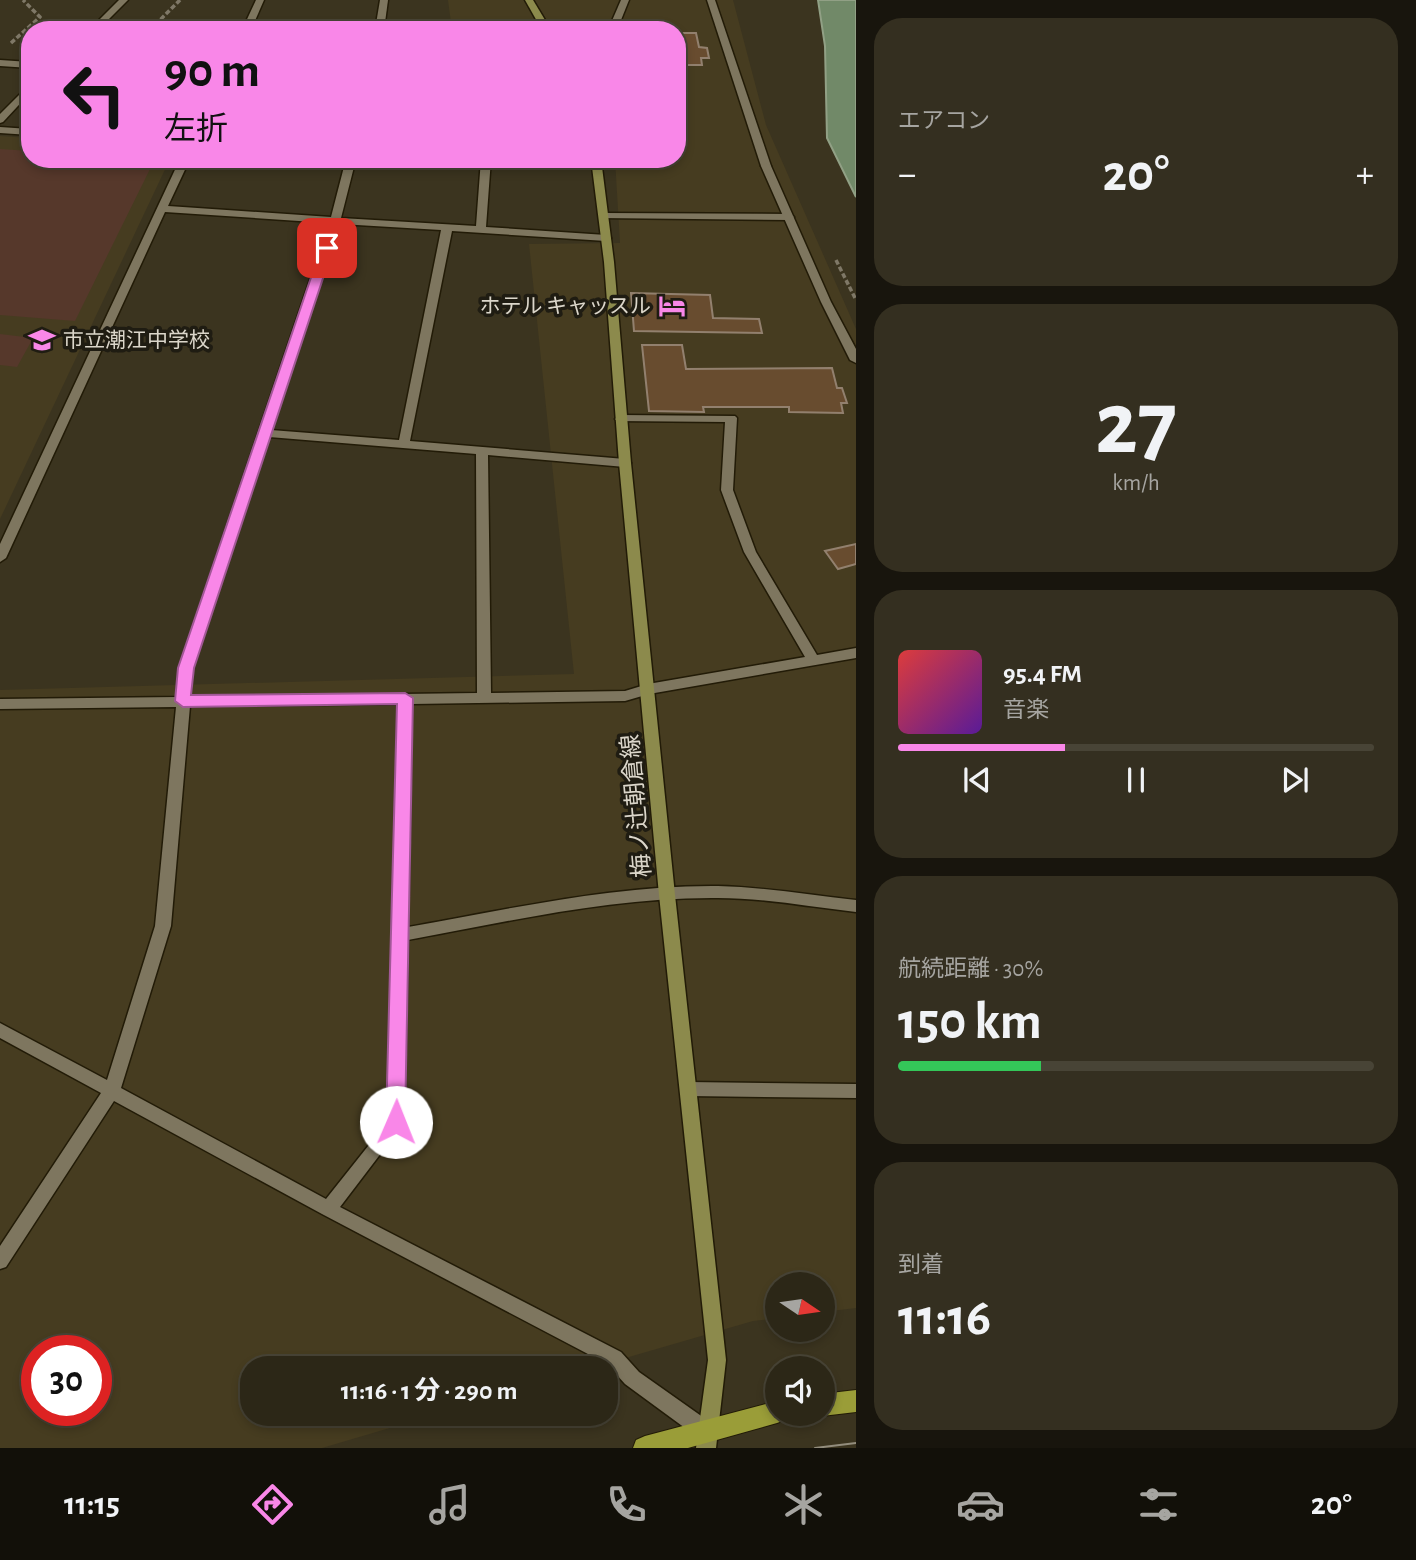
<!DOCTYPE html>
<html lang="ja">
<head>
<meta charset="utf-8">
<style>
  body { margin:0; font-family:"Alegreya Sans","Noto Sans JP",sans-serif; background:#342f20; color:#f1f3f6; height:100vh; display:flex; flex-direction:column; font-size:26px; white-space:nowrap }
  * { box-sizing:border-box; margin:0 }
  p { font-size:23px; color:#a6a5a1 }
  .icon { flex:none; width:38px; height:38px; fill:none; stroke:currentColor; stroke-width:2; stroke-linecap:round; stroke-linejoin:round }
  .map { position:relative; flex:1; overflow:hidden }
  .side { display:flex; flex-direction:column; gap:18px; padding:18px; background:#18150d; width:560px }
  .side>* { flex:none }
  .banner { position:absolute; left:21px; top:21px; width:665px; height:147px; border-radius:28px; box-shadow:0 4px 10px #0003,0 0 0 2px #484436; background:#f987e8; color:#111; overflow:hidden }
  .needle { width:46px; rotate:103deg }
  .fabs { position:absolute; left:765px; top:1272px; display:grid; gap:14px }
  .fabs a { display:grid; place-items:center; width:70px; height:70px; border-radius:50%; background:#2c2717; box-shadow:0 4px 10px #0003,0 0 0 2px #484436; font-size:35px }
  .speed { position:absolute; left:21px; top:1335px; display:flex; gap:14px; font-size:35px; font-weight:700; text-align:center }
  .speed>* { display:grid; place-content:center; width:91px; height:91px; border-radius:50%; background:#2c2717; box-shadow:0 4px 10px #0003,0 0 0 2px #484436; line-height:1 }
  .speed .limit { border:10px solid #d22; background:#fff; color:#111 }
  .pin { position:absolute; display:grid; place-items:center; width:60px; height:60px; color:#fff; margin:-30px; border-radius:14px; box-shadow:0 4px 10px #0006 }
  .me { position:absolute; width:77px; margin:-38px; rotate:1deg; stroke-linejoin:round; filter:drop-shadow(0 0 5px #0008) }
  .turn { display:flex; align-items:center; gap:24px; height:147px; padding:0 28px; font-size:32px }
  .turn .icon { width:91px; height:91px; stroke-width:2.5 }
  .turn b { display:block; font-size:49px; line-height:60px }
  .big { font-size:52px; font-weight:700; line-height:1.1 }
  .side .widget { flex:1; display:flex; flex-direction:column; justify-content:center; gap:10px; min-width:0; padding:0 24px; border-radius:28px; background:#342f20 }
  .side .dial { align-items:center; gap:0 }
  .dial b { font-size:91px; line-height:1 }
  .song { display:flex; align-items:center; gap:21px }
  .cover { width:84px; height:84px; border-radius:10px; background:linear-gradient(135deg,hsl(0 70% 55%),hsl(270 70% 35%)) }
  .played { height:7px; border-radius:4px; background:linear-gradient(90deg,#f987e8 35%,#484436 35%) }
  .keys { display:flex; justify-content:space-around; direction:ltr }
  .heat { display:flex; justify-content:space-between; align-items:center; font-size:38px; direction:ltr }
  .charge { height:10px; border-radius:5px; background:linear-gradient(90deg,#34c759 30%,#484436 0) }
  .trip { position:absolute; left:240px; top:1356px; width:378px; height:70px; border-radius:28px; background:#2c2717; box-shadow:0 4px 10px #0003,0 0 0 2px #484436; font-weight:700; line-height:70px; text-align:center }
  .tabs { display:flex; height:112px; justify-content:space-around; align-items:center; background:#121009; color:#a6a5a1 }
  .tabs .icon { width:49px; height:49px }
  .tabs .active { color:#f987e8 }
  .tabs b { font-size:32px; color:#f1f3f6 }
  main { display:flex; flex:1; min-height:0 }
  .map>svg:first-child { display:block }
  .built { fill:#463c20; fill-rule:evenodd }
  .green { fill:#56382b }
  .water { fill:#718968; stroke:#91a085; stroke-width:2 }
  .building { fill:#684c2f; stroke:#92806e; stroke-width:2 }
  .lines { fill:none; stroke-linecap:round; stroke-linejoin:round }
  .minor-casing { stroke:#221b07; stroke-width:3 }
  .tertiary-casing { stroke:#221b07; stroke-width:3 }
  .secondary-casing { stroke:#221b07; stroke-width:3 }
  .primary-casing { stroke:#221b07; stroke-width:2 }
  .path { stroke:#7f7867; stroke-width:3.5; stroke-dasharray:5 2.5; stroke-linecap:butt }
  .minor { fill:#7e765f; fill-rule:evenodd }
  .tertiary { fill:#7e765f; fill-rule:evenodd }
  .secondary { fill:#8c8a4c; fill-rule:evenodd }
  .primary { fill:#9a9d38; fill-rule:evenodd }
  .tram { stroke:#938d7d; stroke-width:2 }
  .route { fill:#f987e8; stroke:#a25897; stroke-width:2 }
  .labels { text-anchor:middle; stroke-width:7; stroke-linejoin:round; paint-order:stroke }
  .far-poi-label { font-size:21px; fill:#dbd6ca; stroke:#1f1c12; text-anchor:end }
  .street-label { font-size:24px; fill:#dbd6ca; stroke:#1f1c12 }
</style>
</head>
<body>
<main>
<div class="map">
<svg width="856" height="1448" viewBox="0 0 856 1448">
  <rect width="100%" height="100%" fill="#3b341f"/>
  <g class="built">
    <path d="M448 0H733L766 125 856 329V1308L823 1312 822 1284H777V1318L753 1321 591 1368H252V1414H437L322 1448H0V690L574 674 529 244 620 243 615 159H677V30H452ZM37 1351H96V1410H37Z"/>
    <path d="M0 136 30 138V159L169 161 0 519Z"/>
  </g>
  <g class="green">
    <path d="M0 149 30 151V159H130L150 169 75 321 0 315Z"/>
    <path d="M0 334 33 338 17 367 0 365Z"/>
  </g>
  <path class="water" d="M818 0H856V197L827 138 825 46Z"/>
  <g class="building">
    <path d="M677 33H696L699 47 707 48 709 58H701L702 65H677Z"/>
    <path d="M631 293 710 295 713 318 759 319 762 333 634 331Z"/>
    <path d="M642 345H682L686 369 832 368 837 388H842L847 403H841L843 413 789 412V407H703L704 412 649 411Z"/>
    <path d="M856 544V564L838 569 825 551Z"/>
  </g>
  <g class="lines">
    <defs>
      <g id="minor">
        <path d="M119 0H128L98 30H89Z"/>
        <path d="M256 0H264L251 30H242Z"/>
        <path d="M380 0H388L384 30H375Z"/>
        <path d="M621 0H629L617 30H608Z"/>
        <path d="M707 0H715L771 166 770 168 761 166Z"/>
        <path d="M0 60 30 62V68L0 66Z"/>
        <path d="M30 84V93L3 122 0 123V114Z"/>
        <path d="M0 127 30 129V135L0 133Z"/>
        <path d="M180 159H190L168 206 331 217 346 159H356L341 218 476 226 481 159H491L486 227 606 235 611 238 606 241 452 231 410 441 625 459 631 463 625 467 488 455 491 693 625 691 648 684 805 657 744 552 721 490 725 422 617 421 615 419 621 415 735 416 737 418 733 490 756 552 817 655 856 648V658L649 694 625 701 412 704 408 927C510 909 614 885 718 886 764 887 810 895 856 900V912C810 907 764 898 718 898 614 897 510 921 408 940L404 1123 340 1207 621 1352 639 1372 714 1425 717 1432 714 1439 707 1441 700 1439 625 1384 607 1364 322 1214 114 1101 6 1267 0 1269V1246L101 1093 0 1038V1023L107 1080 155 926 176 707 0 709V699L177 697 179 668 329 223 165 212 6 558 0 562V544ZM340 224 441 230 399 440 271 430ZM269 437 476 454 477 693 190 697 193 668ZM398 704 388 1121 326 1199 121 1088 171 926 190 706Z"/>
        <path d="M603 213 789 214 794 217 789 220 599 218V214Z"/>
        <path d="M688 1082 856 1084V1098L688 1096 682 1094 680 1089 682 1084Z"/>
      </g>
      <path id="tertiary" d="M766 163 771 166 831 302 856 349V363L850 360 821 302 761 166Z"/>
      <g id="secondary">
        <path d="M525 0H533L551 30H542Z"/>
        <path d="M591 159H601L614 262 631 463 675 895 726 1360 716 1448H696L708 1360 659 895 619 463 604 262Z"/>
      </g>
      <g id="primary">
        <path d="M856 1390V1412L822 1416 816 1414H822V1394Z"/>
        <path d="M777 1401V1414H788L785 1420 777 1423 688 1448H633L636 1440 645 1436Z"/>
      </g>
    </defs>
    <use href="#minor" class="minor-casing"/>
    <use href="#tertiary" class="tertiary-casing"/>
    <use href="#secondary" class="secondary-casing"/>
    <use href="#primary" class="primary-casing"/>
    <g class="path">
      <path d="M150 30 180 0"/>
      <path d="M11 43 40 17 23 0"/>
      <path d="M836 260 856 300"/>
    </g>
    <use href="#minor" class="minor"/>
    <use href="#tertiary" class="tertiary"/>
    <use href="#secondary" class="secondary"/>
    <use href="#primary" class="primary"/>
    <path class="tram" d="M815 1448 856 1443"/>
  </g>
  <path class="route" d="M327 245 333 248 194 668 191 695 405 693 413 698 405 1122 402 1128 396 1131 389 1128 386 1122 397 704 183 707 175 701 178 668 321 248Z"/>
  <defs>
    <symbol id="hotel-bare" viewBox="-9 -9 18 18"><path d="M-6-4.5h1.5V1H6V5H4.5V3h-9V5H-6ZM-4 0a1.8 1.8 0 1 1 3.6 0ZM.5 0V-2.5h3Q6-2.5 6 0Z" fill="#f987e8" stroke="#1f1c12" stroke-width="2.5" paint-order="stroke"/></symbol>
    <symbol id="school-bare" viewBox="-9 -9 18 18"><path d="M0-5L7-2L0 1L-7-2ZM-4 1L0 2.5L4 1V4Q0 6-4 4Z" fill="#f987e8" stroke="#1f1c12" stroke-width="2.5" paint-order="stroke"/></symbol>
  </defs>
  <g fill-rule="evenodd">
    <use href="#hotel-bare" x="653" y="287" width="38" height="38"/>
    <use href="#school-bare" x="23" y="321" width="38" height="38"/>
  </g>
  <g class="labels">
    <g class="far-poi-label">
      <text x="651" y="313">ホテル キャッスル</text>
      <text x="63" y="347" text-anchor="start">市立潮江中学校</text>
    </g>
    <g class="street-label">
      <text transform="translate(636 806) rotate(-95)" y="8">梅ノ辻朝倉線</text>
    </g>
  </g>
</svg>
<div class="fabs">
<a><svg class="needle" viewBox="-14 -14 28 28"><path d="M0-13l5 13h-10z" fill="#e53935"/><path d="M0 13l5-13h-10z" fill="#a6a5a1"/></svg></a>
<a><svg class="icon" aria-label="sound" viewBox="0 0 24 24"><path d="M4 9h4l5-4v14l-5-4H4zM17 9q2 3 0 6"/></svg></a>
</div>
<div class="speed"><div class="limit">30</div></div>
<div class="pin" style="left:327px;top:248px;background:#d93025"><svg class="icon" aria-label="arrive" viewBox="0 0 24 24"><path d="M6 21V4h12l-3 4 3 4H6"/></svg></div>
<svg class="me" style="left:396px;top:1122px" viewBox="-20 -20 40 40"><circle r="19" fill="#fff"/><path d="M0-13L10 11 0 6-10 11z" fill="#f987e8"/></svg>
<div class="trip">11:16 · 1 分 · 290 m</div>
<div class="banner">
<div class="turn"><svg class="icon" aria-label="left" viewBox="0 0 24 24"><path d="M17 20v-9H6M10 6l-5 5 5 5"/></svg><div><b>90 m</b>左折</div></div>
</div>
</div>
<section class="side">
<div class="widget"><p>エアコン</p>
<div class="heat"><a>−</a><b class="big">20°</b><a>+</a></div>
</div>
<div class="widget dial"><b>27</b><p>km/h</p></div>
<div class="widget">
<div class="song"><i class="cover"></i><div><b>95.4 FM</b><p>音楽</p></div></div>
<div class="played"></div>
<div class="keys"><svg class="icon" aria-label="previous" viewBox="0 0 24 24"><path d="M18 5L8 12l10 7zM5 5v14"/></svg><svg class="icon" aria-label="pause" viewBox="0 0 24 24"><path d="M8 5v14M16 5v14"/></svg><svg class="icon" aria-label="next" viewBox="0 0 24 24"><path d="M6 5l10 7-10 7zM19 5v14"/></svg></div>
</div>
<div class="widget"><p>航続距離 · 30%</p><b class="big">150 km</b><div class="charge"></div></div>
<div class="widget"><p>到着</p><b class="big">11:16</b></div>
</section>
</main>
<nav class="tabs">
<b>11:15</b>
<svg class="icon active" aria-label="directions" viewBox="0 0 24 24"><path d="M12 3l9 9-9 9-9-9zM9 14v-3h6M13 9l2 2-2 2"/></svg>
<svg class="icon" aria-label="music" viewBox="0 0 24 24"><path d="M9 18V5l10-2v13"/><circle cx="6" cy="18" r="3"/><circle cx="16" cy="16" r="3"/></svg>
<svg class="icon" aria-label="phone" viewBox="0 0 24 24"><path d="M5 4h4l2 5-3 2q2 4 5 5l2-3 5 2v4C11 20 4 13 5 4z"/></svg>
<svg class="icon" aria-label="climate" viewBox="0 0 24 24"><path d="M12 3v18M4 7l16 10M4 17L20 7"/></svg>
<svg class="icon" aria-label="car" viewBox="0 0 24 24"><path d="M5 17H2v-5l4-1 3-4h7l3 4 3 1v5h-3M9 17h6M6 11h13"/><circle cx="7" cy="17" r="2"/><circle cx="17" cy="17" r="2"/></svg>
<svg class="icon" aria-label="filters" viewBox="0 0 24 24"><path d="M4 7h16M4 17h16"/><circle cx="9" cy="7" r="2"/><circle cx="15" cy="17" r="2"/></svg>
<b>20°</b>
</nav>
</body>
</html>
